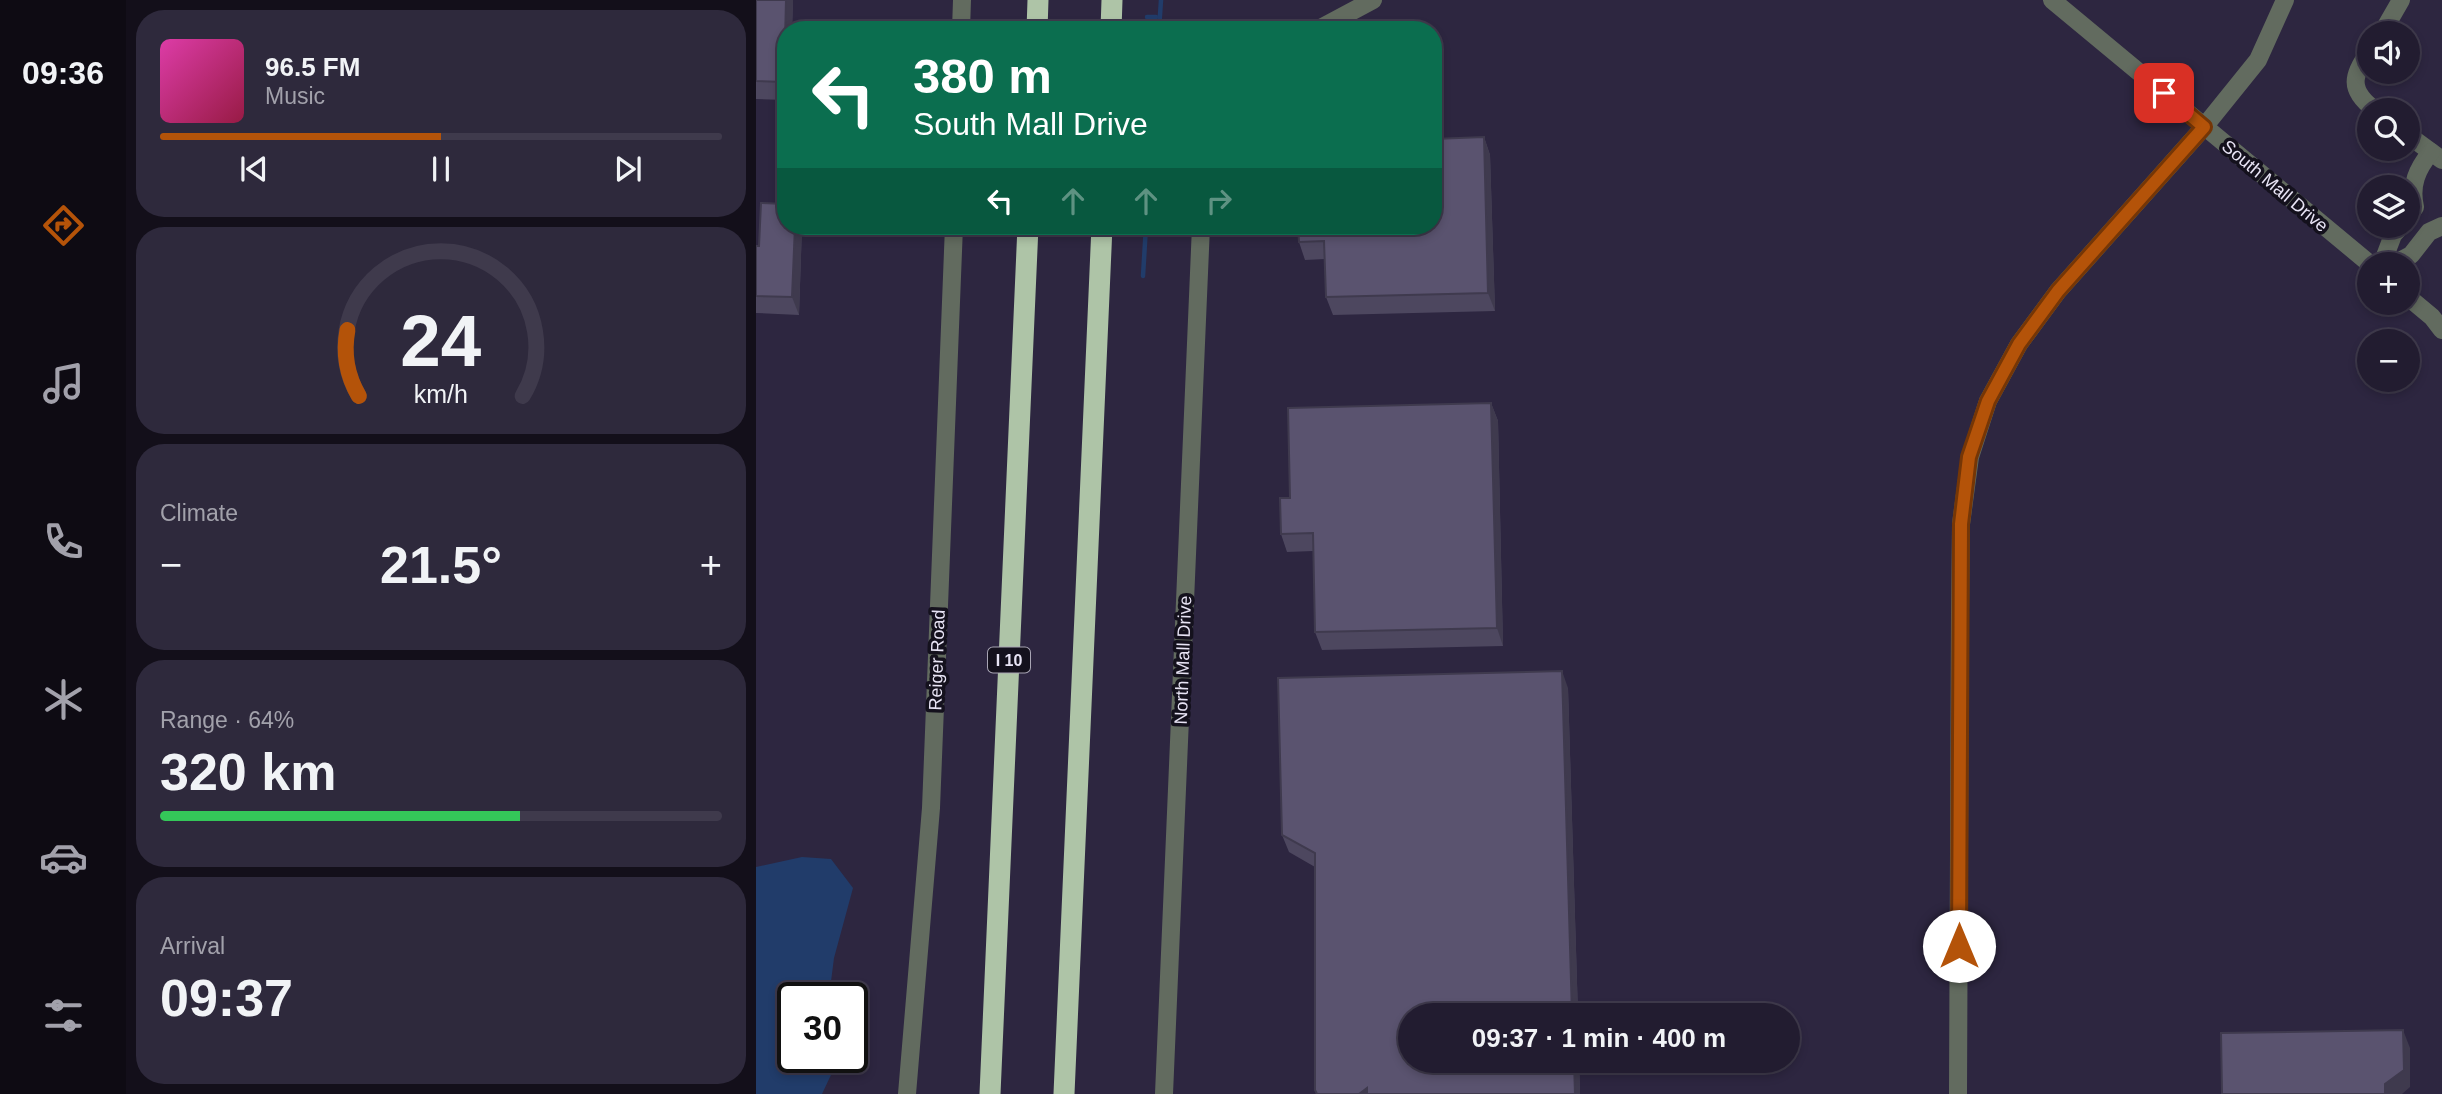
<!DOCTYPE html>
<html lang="en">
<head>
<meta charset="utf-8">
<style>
  body { margin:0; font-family:Arial,sans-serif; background:#2e293c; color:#f1f3f6; height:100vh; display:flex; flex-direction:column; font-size:26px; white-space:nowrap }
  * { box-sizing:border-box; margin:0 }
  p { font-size:23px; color:#a2a1ab }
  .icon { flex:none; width:38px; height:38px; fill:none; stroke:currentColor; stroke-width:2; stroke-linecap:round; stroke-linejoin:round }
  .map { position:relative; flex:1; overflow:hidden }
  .panel { display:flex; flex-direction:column; gap:10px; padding:10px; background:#130f1a; width:630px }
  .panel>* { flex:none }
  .banner { position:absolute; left:21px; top:21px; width:665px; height:214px; border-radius:28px; box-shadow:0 4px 10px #0003,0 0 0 2px #3f3a4c; background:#0b6e4f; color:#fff; overflow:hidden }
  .tools { position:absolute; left:1601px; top:21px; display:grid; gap:14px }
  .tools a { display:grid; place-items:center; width:63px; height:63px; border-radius:50%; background:#221c30; box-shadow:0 4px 10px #0003,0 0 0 2px #3f3a4c; font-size:35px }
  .speed { position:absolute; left:21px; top:982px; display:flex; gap:14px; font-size:35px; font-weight:700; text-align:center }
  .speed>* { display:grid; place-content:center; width:91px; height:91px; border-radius:50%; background:#221c30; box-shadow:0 4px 10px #0003,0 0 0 2px #3f3a4c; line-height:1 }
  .speed .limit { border:4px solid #111; border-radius:10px; background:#fff; color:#111 }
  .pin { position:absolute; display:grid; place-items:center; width:60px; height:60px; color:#fff; margin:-30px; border-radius:14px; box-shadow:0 4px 10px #0006 }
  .me { position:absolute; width:77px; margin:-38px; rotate:0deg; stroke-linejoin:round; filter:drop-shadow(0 0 5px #0008) }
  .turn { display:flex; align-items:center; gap:24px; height:147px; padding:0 21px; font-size:32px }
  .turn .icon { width:91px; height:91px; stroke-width:2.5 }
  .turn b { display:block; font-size:49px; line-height:60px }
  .lanes { display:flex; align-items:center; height:66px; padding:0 21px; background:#0003; justify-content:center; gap:35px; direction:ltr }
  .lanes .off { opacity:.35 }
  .big { font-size:52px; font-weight:700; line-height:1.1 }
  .panel .widget { flex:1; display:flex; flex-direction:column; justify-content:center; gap:10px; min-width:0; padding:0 24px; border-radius:28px; background:#2e293c }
  .panel .dial { align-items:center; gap:0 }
  .dial svg { height:182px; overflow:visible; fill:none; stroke:#3f3a4c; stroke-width:7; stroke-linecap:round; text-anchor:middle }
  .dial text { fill:#f1f3f6; stroke:none }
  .song { display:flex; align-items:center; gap:21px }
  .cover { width:84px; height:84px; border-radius:10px; background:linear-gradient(135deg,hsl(320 70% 55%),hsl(340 70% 35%)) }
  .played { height:7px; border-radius:4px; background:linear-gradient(90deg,#b45309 50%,#3f3a4c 50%) }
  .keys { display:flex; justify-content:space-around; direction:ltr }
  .heat { display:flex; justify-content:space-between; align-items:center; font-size:38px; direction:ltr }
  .charge { height:10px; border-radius:5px; background:linear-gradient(90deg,#34c759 64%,#3f3a4c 0) }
  .trip { position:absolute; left:642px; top:1003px; width:402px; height:70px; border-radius:35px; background:#221c30; box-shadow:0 4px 10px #0003,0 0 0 2px #3f3a4c; font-weight:700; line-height:70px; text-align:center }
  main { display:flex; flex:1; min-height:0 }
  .tabs { display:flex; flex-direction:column; width:126px; justify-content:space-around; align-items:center; background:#0e0b13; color:#a2a1ab }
  .tabs .icon { width:49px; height:49px }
  .tabs .current { color:#b45309 }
  .tabs b { font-size:32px; color:#f1f3f6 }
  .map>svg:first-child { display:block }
  .water { fill:#213c6a }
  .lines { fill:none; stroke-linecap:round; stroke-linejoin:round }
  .stream { stroke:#213c6a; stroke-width:4.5 }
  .minor { stroke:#626b5f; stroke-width:18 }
  .highway { stroke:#aec4a7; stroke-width:21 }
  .wall { fill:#4d475f }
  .shaded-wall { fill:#3f3a4e }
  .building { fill:#5a536f; stroke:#3f3a4e; stroke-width:2 }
  .route-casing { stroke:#753606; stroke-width:18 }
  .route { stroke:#b45309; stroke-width:12 }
  .labels { text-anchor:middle; stroke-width:7; stroke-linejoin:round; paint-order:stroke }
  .shield { fill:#14111d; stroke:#a8a5b4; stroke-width:2 }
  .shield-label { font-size:16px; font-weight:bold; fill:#e8e4f5 }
  .street-label { font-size:18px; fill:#e8e4f5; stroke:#14111d }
</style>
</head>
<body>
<main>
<nav class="tabs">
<b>09:36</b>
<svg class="icon current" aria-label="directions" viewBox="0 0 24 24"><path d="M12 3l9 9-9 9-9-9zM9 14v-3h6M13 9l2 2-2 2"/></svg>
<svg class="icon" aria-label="music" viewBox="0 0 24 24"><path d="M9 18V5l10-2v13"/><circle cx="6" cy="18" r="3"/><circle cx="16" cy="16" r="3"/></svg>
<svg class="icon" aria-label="phone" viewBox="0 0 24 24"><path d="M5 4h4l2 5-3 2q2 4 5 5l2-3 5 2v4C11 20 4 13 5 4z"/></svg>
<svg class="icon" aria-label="climate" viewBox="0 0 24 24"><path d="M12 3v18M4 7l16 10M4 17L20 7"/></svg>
<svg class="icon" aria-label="car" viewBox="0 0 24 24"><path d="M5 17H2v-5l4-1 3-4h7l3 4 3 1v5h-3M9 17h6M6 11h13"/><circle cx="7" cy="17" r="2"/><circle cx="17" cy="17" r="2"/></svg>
<svg class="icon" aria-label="filters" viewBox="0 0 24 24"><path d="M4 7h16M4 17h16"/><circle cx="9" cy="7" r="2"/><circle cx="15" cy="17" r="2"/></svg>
</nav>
<section class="panel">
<div class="widget">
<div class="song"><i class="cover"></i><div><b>96.5 FM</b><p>Music</p></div></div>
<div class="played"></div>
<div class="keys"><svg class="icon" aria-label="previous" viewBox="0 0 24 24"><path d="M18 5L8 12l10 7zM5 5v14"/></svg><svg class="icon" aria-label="pause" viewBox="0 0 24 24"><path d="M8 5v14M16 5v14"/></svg><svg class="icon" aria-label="next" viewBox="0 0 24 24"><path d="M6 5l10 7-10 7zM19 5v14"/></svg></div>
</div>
<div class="widget dial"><svg viewBox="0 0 100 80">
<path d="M14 69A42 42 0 1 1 86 69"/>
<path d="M14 69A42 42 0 0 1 9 40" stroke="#b45309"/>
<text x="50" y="56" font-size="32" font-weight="700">24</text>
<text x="50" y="72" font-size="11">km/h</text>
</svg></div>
<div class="widget"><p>Climate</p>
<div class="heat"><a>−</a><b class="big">21.5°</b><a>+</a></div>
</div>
<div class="widget"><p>Range · 64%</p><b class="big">320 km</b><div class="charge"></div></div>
<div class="widget"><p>Arrival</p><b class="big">09:37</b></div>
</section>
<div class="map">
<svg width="1686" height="1094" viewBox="0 0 1686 1094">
  <rect width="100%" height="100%" fill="#2d2640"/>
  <path class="water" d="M46 857 75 859 97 888 78 958 73 997 37 998V1057H81L82 1060 66 1094H0V867Z"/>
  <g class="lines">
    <g class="stream">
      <path d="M391 17H400"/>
      <path d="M403 30 405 0"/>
      <path d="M387 276 390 226"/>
    </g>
    <g class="minor">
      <path d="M1296 0 1614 264"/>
      <path d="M205 30 206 0"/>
      <path d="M561 30 617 0"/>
      <path d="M1626 33 1645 0"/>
      <path d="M1614 51C1596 75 1592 90 1619 110"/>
      <path d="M1652 135 1686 160"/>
      <path d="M1652 217 1659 207C1654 185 1661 169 1675 152"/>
      <path d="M1626 264 1637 235 1645 226"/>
      <path d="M1638 264 1655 255 1673 232 1686 226"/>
      <path d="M1652 297 1676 317 1686 330"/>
      <path d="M151 1094 175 808 198 226"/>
      <path d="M408 1094 445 226"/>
      <path d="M1202 1094 1204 612 1205 524 1214 457 1232 401 1263 344 1302 291 1448 127 1502 60 1529 0"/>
    </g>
    <g class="highway">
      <path d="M281 30 282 0"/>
      <path d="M355 30 356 0"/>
      <path d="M234 1094 272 226"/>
      <path d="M308 1094 346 226"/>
    </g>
  </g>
  <g class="wall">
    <path d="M0 0H37L36 30H30V100L0 99Z"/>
    <path d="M728 137 734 155 739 311 577 315 570 297 569 259 549 260 543 242Z"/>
    <path d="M30 226H46L43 315 0 313V246H3Z"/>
    <path d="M735 403 742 421 747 646 566 650 559 632 557 551 531 552 525 534 534 498Z"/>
    <path d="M812 688 822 1015H654V1060H823L824 1094H560L559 1090V867L533 852 526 835Z"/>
  </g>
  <g class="shaded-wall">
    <path d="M30 0H37L36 30H30V88L28 82Z"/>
    <path d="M728 137 734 155 739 311 732 293Z"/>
    <path d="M39 226H46L43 315 36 297Z"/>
    <path d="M735 403 742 421 747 646 741 628Z"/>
    <path d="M806 671 812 688 822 1015H816Z"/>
    <path d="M1647 1030 1654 1048V1087L1646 1094H1629V1084Z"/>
    <path d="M818 1060H823L824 1094H819Z"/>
    <path d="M611 1088 613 1094H603Z"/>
  </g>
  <g class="building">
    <path d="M0 0H30L28 82 0 81Z"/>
    <path d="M728 137 732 293 570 297 568 241 543 242 542 226H677V139Z"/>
    <path d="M5 203 30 204V226H39L36 297 0 296V246H3Z"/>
    <path d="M735 403 741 628 559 632 557 533 525 534 524 498H534L532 408Z"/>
    <path d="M806 671 816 1015H654V1060H818L819 1094H611V1088L603 1094H561L559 1090V853L526 835 522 678Z"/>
    <path d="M1647 1030 1648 1070 1629 1084V1094H1466L1465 1033Z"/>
  </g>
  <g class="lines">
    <defs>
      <path id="route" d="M1203 946 1205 524 1213 457 1232 401 1263 344 1302 291 1448 127 1408 93"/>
    </defs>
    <use href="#route" class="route-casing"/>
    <use href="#route" class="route"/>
  </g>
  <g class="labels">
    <rect class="shield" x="232" y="647.5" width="42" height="25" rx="5"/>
    <g class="shield-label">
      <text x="253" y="666">I 10</text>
    </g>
    <g class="street-label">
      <text transform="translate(1519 186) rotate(40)" y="6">South Mall Drive</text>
      <text transform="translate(181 660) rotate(-88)" y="6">Reiger Road</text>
      <text transform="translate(427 660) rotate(-88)" y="6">North Mall Drive</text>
    </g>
  </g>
</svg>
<div class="tools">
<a><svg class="icon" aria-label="sound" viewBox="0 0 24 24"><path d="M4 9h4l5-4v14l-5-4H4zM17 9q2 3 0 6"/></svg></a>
<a><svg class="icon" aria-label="search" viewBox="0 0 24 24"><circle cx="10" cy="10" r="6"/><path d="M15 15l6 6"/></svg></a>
<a><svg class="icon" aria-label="layers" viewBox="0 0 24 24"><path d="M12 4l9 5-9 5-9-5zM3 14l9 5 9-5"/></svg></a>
<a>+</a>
<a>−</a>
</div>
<div class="speed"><div class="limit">30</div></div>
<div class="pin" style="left:1408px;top:93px;background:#d93025"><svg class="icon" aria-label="arrive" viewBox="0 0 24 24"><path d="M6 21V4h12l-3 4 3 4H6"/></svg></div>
<svg class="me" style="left:1203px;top:946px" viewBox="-20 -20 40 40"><circle r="19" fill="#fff"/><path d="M0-13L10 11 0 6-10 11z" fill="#b45309"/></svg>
<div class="trip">09:37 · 1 min · 400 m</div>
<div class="banner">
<div class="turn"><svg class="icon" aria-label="left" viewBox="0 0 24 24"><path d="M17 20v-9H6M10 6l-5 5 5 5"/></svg><div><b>380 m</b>South Mall Drive</div></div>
<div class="lanes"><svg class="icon" aria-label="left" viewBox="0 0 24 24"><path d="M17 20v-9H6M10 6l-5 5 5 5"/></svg><svg class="icon off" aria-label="ahead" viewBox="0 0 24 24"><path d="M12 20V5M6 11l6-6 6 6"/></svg><svg class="icon off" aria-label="ahead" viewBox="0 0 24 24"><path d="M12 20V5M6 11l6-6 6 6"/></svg><svg class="icon off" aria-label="right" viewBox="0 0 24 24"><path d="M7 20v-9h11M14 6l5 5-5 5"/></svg></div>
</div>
</div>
</main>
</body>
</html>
